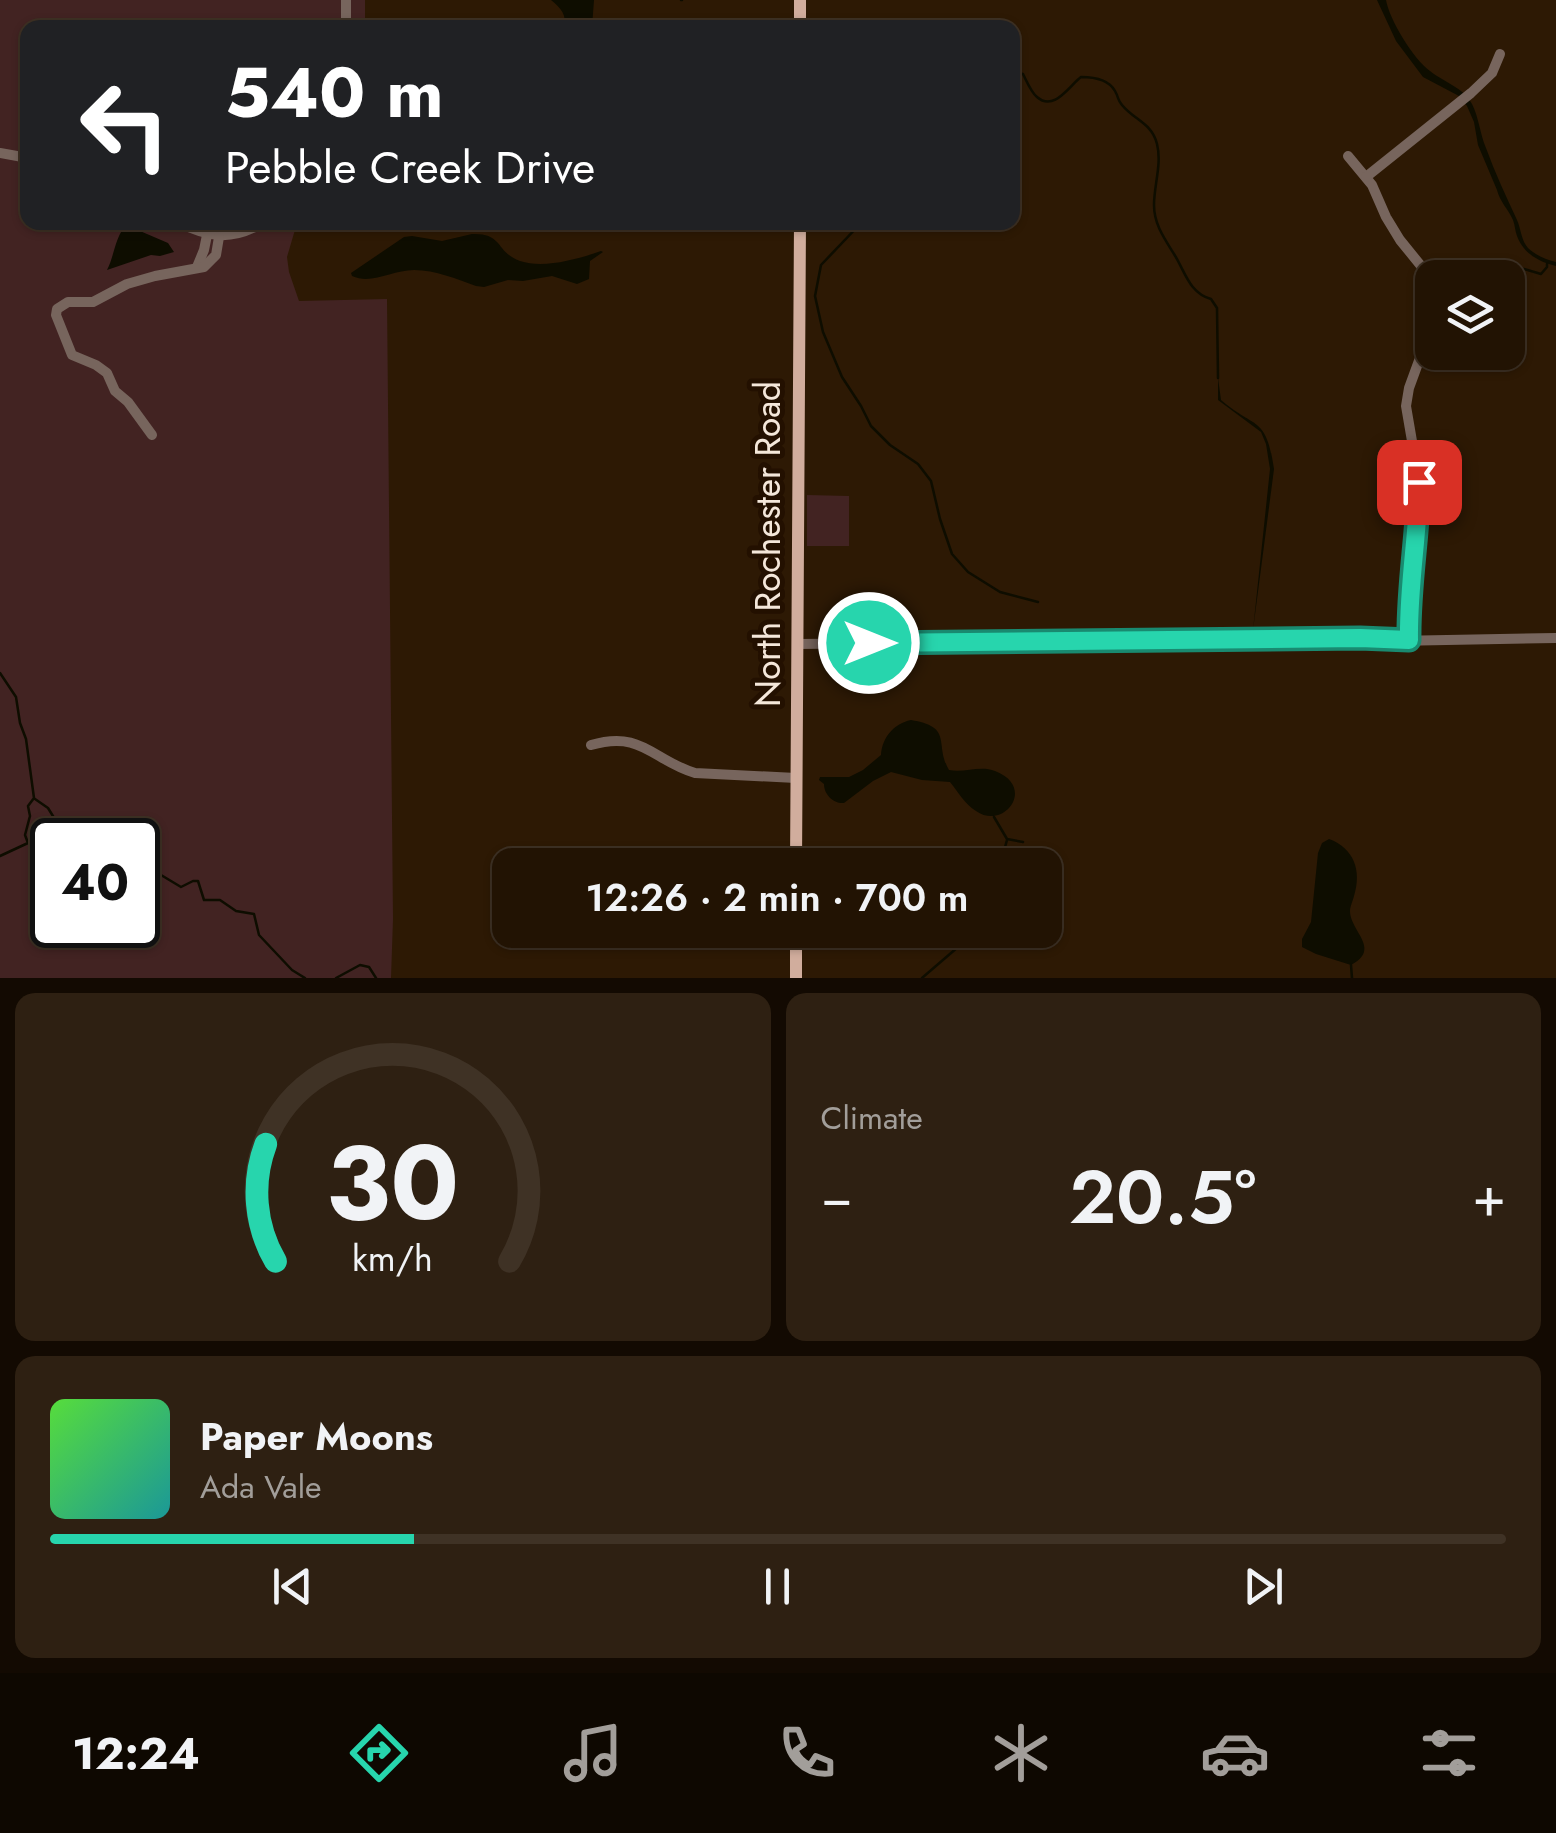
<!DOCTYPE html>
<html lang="en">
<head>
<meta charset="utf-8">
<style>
  body { margin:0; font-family:Jost,sans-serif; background:#2e2012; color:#f1f3f6; height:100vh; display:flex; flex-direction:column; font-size:38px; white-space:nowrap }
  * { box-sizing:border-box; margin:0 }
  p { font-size:32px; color:#a29e9a }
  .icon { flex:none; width:55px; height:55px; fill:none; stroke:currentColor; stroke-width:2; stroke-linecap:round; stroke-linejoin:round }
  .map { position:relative; height:978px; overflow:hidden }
  .panel { display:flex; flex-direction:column; gap:15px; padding:15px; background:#130a02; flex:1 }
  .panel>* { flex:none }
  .guide { position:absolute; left:20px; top:20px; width:1000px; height:210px; border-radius:20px; box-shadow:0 2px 8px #0004,0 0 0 2px #3f3225; background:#202124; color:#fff; overflow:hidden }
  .fabs { position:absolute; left:1415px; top:260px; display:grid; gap:20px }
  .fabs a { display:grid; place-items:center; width:110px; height:110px; border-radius:20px; background:#221303; box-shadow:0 2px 8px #0004,0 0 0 2px #3f3225; font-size:50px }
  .speed { position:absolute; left:30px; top:818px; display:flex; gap:20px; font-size:50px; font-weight:700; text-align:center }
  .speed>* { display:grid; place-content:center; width:130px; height:130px; border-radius:50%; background:#221303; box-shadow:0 2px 8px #0004,0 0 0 2px #3f3225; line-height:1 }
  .speed .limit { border:5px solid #111; border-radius:15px; background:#fff; color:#111 }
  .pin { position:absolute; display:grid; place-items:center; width:85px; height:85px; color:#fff; margin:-42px; border-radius:20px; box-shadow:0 5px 15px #0006 }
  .me { position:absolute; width:110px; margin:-55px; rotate:90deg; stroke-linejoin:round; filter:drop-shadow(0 0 8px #0008) }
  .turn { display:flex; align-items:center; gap:35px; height:210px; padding:0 40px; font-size:45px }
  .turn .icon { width:130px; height:130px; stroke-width:2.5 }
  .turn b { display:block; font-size:70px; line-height:85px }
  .big { font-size:75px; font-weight:600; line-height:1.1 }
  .panel .widget { flex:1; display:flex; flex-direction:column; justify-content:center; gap:15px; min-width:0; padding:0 35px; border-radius:20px; background:#2e2012 }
  .panel .dial { align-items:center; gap:0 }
  .dial svg { height:260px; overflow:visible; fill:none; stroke:#3f3225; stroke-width:7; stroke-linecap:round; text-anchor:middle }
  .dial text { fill:#f1f3f6; stroke:none }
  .song { display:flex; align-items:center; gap:30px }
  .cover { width:120px; height:120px; border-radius:15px; background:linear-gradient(135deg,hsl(110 70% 55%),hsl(180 70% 35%)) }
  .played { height:10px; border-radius:5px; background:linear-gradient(90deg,#27d5ad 25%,#3f3225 25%) }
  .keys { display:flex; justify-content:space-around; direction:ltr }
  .heat { display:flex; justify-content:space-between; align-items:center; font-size:55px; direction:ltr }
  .panel .tiles { flex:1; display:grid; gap:15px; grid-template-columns:1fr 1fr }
  .widget:last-child { grid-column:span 2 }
  .trip { position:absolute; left:492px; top:848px; width:570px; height:100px; border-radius:20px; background:#221303; box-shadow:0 2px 8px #0004,0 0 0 2px #3f3225; font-weight:600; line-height:100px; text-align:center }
  .tab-bar { display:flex; height:160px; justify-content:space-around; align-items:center; background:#0e0801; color:#a29e9a }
  .tab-bar .icon { width:70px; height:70px }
  .tab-bar .on { color:#27d5ad }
  .tab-bar b { font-size:45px; color:#f1f3f6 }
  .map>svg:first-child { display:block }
  .green { fill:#422322; fill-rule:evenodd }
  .water { fill:#0e0d00 }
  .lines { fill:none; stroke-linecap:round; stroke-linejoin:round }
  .stream { stroke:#0e0d00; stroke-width:2.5 }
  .minor { stroke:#77655d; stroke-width:10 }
  .major { stroke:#d1ad9d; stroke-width:12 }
  .route-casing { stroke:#198a70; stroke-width:25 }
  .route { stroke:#27d5ad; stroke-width:18 }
  .labels { text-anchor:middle; stroke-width:10; stroke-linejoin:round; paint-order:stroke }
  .street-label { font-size:35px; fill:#f4e7da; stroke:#231000 }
</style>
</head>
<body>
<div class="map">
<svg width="1556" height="978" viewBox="0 0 1556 978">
  <rect width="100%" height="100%" fill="#2d1904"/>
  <g class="green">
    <path d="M0 0H365V27L28 28V222L297 223 287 257 289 272 299 301 387 299 393 919 391 978H0ZM52 840H138V925H52Z"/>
    <path d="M807 495 849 496V546H807Z"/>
  </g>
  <g class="water">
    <path d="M551 0H594L592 27H564C567 15 561 8 551 0Z"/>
    <path d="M1377 0H1386C1389 19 1414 60 1430 71 1445 83 1463 87 1472 104 1479 118 1480 134 1486 148 1495 173 1506 196 1517 220 1521 229 1521 240 1528 248 1535 255 1547 260 1556 262V266C1539 262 1523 253 1517 236 1515 231 1515 225 1513 220 1508 209 1500 202 1497 190L1478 145 1474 122 1467 106 1459 96 1423 77 1396 41Z"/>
    <path d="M126 225 168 243 174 252 160 256 151 255 107 270C114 257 115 237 126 225Z"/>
    <path d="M472 234C504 233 495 252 520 261 544 269 578 259 601 251L603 252 590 261 589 279 577 284 552 276 523 281 508 280 484 287 476 286C456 279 436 270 414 270 392 270 372 285 352 276L351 273 404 237 412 236 442 241Z"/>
    <path d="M1218 378 1221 400C1256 430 1266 415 1274 469L1253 630 1270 469 1266 444 1261 432 1218 400Z"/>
    <path d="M911 720C954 727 934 744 949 770 965 773 980 765 995 771 1037 787 1004 831 976 811 965 804 958 792 950 782L922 780 891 772 873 781 844 803C834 804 824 795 824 784L819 780 820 777H849L863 770 881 755C882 738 893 724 911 720Z"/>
    <path d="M1329 839C1354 848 1362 871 1354 896 1353 900 1350 907 1350 911 1350 931 1382 949 1351 965L1316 954 1302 947V939L1311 922 1318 853 1322 843Z"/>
  </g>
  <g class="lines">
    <g class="stream">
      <path d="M681 0H682"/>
      <path d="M1012 72 1023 74C1027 82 1031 92 1037 97 1054 112 1069 86 1081 77 1094 77 1109 80 1115 91 1120 100 1116 97 1122 105 1134 120 1152 123 1157 144 1162 164 1154 185 1154 205 1154 224 1164 238 1174 254 1185 271 1189 293 1211 299L1217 308 1218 378"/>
      <path d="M862 222 821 265 815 296 823 332 842 377 861 406 871 426 890 445 918 464 931 481 940 519 952 554 968 572 1000 592 1038 602"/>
      <path d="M1513 301 1512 282 1515 272 1524 269 1541 274 1547 267V264"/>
      <path d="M0 673 16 697 20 723 26 739 34 798 28 806 30 816 25 835 28 843 0 856"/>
      <path d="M35 799 48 808 56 821 93 828 96 834 103 835 107 840"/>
      <path d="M994 817 1007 839 1023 842"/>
      <path d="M138 855 142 867 151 869 181 887 193 881H198L204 900H220L236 911 254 914 259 935 292 970 305 978"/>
      <path d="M1000 865 1007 840"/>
      <path d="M1351 965 1352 978"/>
      <path d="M336 978 360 965 369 967 376 978"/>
      <path d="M922 978 965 941 972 930"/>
    </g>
    <g class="minor">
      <path d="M346 0V28"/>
      <path d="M0 153 28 158"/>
      <path d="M1348 156 1372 185 1386 217 1400 240 1426 272 1430 285 1432 303 1428 336 1409 388 1406 406 1419 482V518L1409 613V640"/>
      <path d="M1366 177 1471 93 1492 73 1500 54"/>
      <path d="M178 222C209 238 233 241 264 222"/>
      <path d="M197 267 204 250 207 235"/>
      <path d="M152 435 128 402 115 391 107 373 96 365 72 355 56 315 57 309 68 302H93L127 284 155 276 204 267 216 255 219 237"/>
      <path d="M798 644 1360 638 1394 641 1556 638"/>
      <path d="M591 745C642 730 652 760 695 773L796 778"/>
    </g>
    <g class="major">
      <path d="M800 28V0"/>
      <path d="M796 865 800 222"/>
      <path d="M796 978V930"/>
    </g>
  </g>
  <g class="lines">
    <defs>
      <path id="route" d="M869 643 1360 638 1409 640C1408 587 1418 535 1419 482"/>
    </defs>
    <use href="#route" class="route-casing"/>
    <use href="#route" class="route"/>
  </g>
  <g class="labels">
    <g class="street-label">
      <text transform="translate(768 544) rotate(-90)" y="12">North Rochester Road</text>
    </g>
  </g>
</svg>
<div class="fabs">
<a><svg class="icon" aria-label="layers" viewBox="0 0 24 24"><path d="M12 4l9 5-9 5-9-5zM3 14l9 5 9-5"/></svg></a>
</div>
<div class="speed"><div class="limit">40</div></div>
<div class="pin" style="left:1419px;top:482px;background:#d93025"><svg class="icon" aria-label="arrive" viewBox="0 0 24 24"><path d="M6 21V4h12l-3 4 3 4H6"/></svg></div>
<svg class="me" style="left:869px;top:643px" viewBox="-20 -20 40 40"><circle r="17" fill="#27d5ad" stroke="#fff" stroke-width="3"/><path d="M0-11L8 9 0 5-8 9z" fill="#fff"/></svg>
<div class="trip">12:26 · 2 min · 700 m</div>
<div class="guide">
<div class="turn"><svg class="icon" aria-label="left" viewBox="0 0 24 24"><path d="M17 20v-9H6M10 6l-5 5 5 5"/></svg><div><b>540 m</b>Pebble Creek Drive</div></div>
</div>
</div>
<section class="panel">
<div class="tiles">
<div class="widget dial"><svg viewBox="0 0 100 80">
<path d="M14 69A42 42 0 1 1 86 69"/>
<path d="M14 69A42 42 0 0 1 11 33" stroke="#27d5ad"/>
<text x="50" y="56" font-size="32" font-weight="700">30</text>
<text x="50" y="72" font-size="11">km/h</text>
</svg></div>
<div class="widget"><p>Climate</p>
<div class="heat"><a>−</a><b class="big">20.5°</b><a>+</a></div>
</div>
<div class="widget">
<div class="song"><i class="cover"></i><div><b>Paper Moons</b><p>Ada Vale</p></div></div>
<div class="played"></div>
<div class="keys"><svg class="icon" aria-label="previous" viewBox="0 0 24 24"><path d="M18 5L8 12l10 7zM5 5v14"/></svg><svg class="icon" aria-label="pause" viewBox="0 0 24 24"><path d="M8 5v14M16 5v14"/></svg><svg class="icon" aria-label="next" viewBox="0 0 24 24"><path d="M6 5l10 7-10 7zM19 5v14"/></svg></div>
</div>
</div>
</section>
<nav class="tab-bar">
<b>12:24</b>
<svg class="icon on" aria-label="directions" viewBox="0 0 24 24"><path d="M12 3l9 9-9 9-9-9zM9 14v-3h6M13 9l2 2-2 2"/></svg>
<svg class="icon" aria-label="music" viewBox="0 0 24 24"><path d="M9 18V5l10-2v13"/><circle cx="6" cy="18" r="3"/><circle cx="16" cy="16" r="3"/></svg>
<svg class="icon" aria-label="phone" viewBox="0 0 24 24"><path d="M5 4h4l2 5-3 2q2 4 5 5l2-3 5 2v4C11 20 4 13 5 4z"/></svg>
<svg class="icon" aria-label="climate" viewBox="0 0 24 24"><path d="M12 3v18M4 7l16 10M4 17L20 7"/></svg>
<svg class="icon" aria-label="car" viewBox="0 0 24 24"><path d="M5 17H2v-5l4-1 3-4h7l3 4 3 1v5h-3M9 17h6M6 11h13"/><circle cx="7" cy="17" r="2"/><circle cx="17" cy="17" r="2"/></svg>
<svg class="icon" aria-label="filters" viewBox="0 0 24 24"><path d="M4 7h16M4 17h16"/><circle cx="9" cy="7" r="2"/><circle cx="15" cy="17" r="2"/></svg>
</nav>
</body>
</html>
